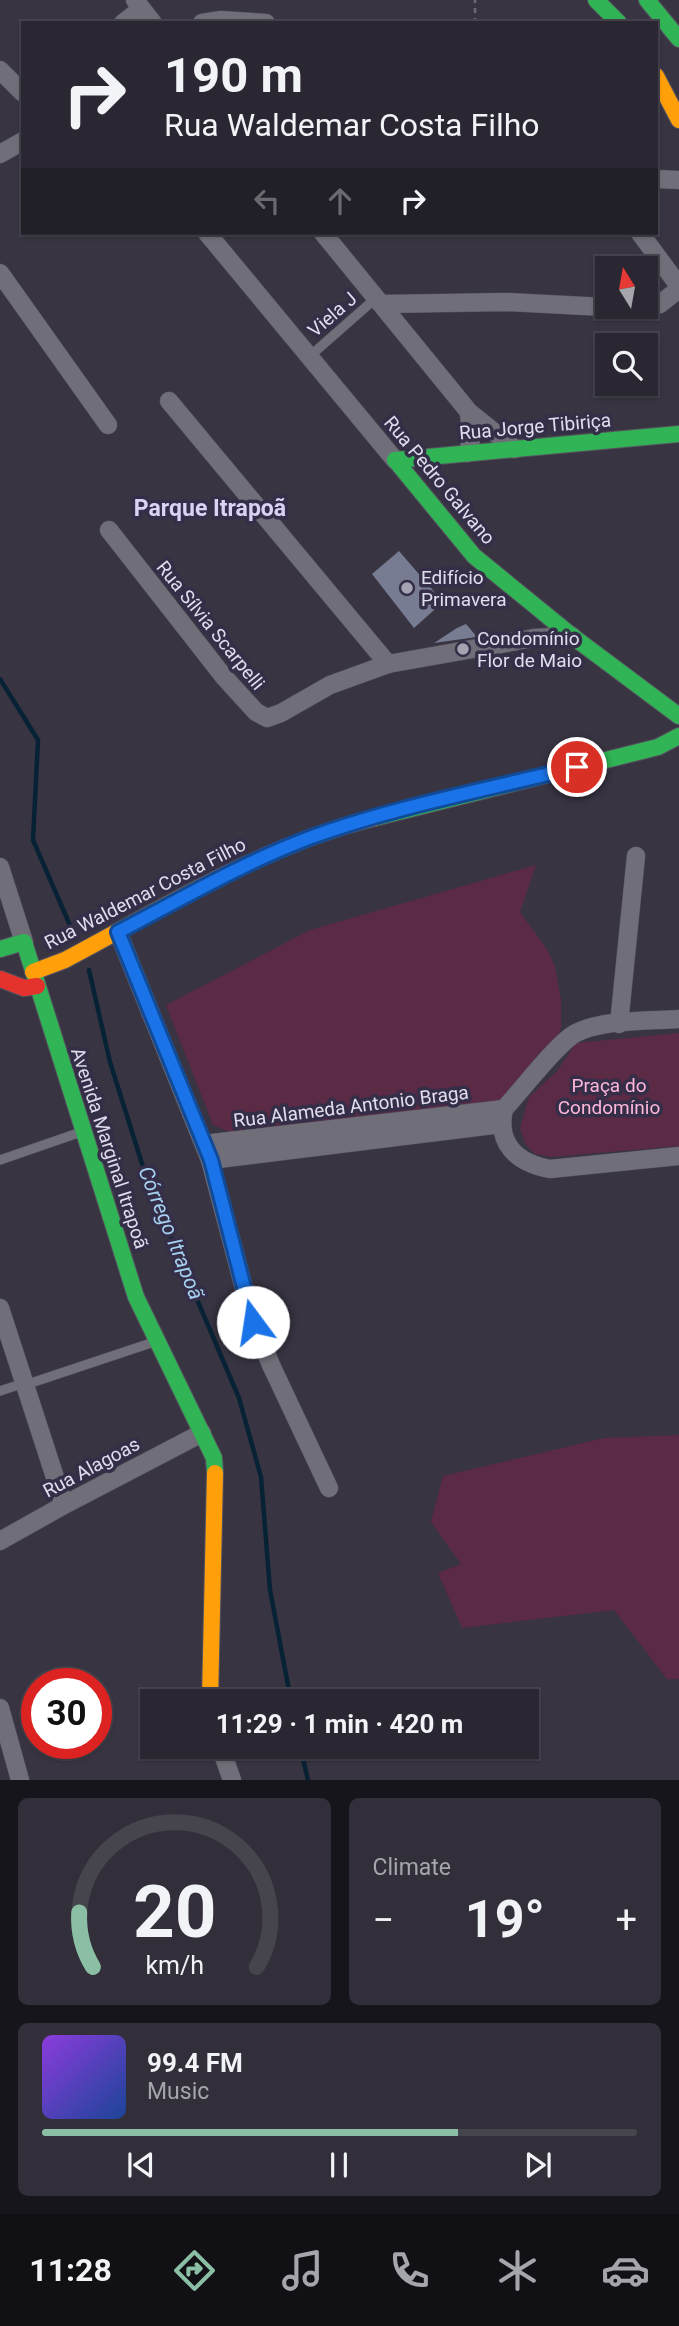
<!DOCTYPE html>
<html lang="en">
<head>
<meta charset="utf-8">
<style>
  body { margin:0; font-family:Roboto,sans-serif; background:#322f3a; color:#f1f3f6; height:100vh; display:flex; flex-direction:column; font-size:26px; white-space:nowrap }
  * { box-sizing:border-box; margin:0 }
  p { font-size:23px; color:#a5a5ac }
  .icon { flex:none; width:38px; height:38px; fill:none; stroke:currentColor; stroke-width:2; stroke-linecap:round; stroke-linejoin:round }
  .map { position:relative; height:1780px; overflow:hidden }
  .details { display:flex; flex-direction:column; gap:18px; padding:18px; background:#17151c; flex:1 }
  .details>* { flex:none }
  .hud { position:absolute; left:21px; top:21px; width:637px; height:214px; border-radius:0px; box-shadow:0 2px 5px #0004,0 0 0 2px #46444d; background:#2a2732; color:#f1f3f6; overflow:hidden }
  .needle { width:46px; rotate:349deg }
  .buttons { position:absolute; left:595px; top:256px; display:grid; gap:14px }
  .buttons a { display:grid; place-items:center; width:63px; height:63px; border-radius:0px; background:#2a2732; box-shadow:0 2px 5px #0004,0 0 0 2px #46444d; font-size:35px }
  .speed { position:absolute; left:21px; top:1668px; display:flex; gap:14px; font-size:35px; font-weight:700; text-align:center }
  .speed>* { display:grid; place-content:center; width:91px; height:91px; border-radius:50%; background:#2a2732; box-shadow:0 2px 5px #0004,0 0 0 2px #46444d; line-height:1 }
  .speed .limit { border:10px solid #d22; background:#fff; color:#111 }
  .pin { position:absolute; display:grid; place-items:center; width:60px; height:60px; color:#fff; margin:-30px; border:4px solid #fff; border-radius:50%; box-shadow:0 2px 7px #0007 }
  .me { position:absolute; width:77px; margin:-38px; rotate:346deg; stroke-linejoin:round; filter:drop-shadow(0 0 5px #0008) }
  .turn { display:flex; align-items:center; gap:24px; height:147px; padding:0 28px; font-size:32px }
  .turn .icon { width:91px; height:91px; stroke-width:2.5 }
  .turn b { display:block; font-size:49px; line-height:60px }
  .lanes { display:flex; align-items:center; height:66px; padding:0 28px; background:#0003; justify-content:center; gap:35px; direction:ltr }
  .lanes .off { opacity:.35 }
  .big { font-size:52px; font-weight:700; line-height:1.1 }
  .details .card { flex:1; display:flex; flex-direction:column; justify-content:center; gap:10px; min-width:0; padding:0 24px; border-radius:10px; background:#322f3a }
  .details .dial { align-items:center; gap:0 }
  .dial svg { height:182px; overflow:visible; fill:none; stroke:#46444d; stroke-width:7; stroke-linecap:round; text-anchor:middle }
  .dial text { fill:#f1f3f6; stroke:none }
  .song { display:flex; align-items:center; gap:21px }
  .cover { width:84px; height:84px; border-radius:10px; background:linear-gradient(135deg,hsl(270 70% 55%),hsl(220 70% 35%)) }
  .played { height:7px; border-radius:4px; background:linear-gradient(90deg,#8abfa5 70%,#46444d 70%) }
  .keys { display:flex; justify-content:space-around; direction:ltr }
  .heat { display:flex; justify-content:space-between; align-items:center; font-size:38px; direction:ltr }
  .details .tiles { flex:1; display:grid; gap:18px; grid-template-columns:1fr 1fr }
  .card:last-child { grid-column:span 2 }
  .trip { position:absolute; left:140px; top:1689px; width:399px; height:70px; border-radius:0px; background:#2a2732; box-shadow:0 2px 5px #0004,0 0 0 2px #46444d; font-weight:700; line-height:70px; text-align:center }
  .tabs { display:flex; height:112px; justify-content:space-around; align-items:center; background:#111014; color:#a5a5ac }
  .tabs .icon { width:49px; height:49px }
  .tabs .on { color:#8abfa5 }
  .tabs b { font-size:32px; color:#f1f3f6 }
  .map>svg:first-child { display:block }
  .green { fill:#5b2a45 }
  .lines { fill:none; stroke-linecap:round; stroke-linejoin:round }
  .stream { stroke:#082235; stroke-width:4.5 }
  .building { fill:#787c93 }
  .lane-casing { stroke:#565360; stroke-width:10 }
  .street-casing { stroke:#565360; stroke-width:19 }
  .fast-casing { stroke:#565360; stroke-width:18 }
  .slow-casing { stroke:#565360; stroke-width:18 }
  .jam-casing { stroke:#565360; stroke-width:18 }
  .path { stroke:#6c6a73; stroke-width:2.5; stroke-dasharray:5 5; stroke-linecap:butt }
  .lane { stroke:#706e78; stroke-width:9 }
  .street { stroke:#706e78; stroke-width:18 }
  .fast { stroke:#30b455; stroke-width:16 }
  .slow { stroke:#ff9f0a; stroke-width:16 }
  .jam { stroke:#e5322d; stroke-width:16 }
  .route-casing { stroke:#114b97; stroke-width:18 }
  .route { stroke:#1a73e8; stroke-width:12 }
  .poi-dot { fill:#a5a2b1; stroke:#352e48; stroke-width:2.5 }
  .labels { text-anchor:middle; stroke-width:7; stroke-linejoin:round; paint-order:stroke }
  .street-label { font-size:19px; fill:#e0dded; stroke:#352e48 }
  .poi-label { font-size:19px; fill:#e0dded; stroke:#352e48; text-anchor:start }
  .park-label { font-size:19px; fill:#feb6d9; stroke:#352e48 }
  .water-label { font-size:21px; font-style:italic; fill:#a6d0f0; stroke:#352e48 }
  .quarter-label { font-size:23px; font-weight:bold; fill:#dad3f4; stroke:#352e48 }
</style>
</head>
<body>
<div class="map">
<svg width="679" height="1780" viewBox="0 0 679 1780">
  <rect width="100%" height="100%" fill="#383442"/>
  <g class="green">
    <path d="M536 865 520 912 548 951 555 967 561 1000V1028L557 1040 527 1078 491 1107 237 1135 213 1125 166 1005 310 930Z"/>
    <path d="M679 1033V1146L551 1157 535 1154 526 1145 520 1128 529 1097 557 1071 576 1043Z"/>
    <path d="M679 1435V1679H667L614 1610 462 1628 438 1573 461 1564 431 1522 443 1476 604 1438Z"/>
  </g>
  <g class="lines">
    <g class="stream">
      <path d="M0 679 38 740 33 840 75 937"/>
      <path d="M89 970 110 1062 150 1189 239 1398 261 1477 270 1590 291 1701"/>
      <path d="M300 1746 308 1780"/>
    </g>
  </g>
  <g class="building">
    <path d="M399 551 443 602 414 628 372 574Z"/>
    <path d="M466 624 477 637 434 643 457 628Z"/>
  </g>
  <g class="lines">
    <defs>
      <g id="lane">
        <path d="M310 356 376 298"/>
        <path d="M0 1160 81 1132"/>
        <path d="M25 1385 154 1342"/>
        <path d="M0 1391 24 1383"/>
      </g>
      <g id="street">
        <path d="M135 0 153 23"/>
        <path d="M123 23 141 9"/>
        <path d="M202 23 221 20 266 23"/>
        <path d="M0 70 23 93"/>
        <path d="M0 154 23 141"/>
        <path d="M656 179 679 180"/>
        <path d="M207 233 395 460"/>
        <path d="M323 233 469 412 515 449"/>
        <path d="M640 233 679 286"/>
        <path d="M0 273 108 425"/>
        <path d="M382 304 507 302 642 309 660 304 679 289"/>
        <path d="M169 401 388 664"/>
        <path d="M468 453 471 439 469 412"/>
        <path d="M109 530 224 677 256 712 267 718 281 713 330 685 388 664 534 638 572 636"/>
        <path d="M0 867 24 942"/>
        <path d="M118 932 210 1160 253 1322 271 1365 329 1488"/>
        <path d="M679 1019C649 1021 603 1019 576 1033 558 1042 521 1091 504 1109 496 1144 517 1163 550 1169L679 1156"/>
        <path d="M619 1024 636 856"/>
        <path d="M204 1144 504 1109"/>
        <path d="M210 1160 501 1124"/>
        <path d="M0 1308 64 1505"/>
        <path d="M0 1541 64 1505 202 1433"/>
        <path d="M0 1708 20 1780"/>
        <path d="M220 1746 232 1780"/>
      </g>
      <g id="fast">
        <path d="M596 0 619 23"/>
        <path d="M647 0 679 39"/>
        <path d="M395 460 474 556 572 636 679 716"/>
        <path d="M395 460 679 434"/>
        <path d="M374 818 658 747 679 736"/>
        <path d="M0 949 24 942 136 1297 214 1458 215 1473"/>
      </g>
      <g id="slow">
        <path d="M656 76 679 120"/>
        <path d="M33 972 65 960C165 907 264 845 374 818"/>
        <path d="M210 1701 215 1473"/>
      </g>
      <path id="jam" d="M0 979 24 988 37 986"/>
    </defs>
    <use href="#lane" class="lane-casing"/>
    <use href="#street" class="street-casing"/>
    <use href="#fast" class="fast-casing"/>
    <use href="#slow" class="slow-casing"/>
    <use href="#jam" class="jam-casing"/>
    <path class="path" d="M475 23V0"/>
    <use href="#lane" class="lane"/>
    <use href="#street" class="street"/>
    <use href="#fast" class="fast"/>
    <use href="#slow" class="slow"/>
    <use href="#jam" class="jam"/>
  </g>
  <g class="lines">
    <defs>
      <path id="route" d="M253 1322 211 1160 118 932C181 899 243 863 309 838 393 807 490 789 577 767"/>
    </defs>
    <use href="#route" class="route-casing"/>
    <use href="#route" class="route"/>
  </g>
  <g class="poi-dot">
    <circle cx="407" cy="588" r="7"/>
    <circle cx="463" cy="649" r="7"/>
  </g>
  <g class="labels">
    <g class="street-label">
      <text transform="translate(332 314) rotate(-41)" y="7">Viela J</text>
      <text transform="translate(535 426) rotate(-5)" y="7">Rua Jorge Tibiriça</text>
      <text transform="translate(440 480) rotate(50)" y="7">Rua Pedro Galvano</text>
      <text transform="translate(211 625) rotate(51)" y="7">Rua Sílvia Scarpelli</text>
      <text transform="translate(145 893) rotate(-27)" y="7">Rua Waldemar Costa Filho</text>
      <text transform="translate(351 1106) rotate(-7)" y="7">Rua Alameda Antonio Braga</text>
      <text transform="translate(110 1148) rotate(72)" y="7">Avenida Marginal Itrapoã</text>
      <text transform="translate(91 1467) rotate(-28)" y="7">Rua Alagoas</text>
    </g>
    <g class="poi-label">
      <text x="421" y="584">Edifício<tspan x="421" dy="22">Primavera</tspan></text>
      <text x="477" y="645">Condomínio<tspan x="477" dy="22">Flor de Maio</tspan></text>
    </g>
    <g class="park-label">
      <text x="609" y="1092">Praça do<tspan x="609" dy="22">Condomínio</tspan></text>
    </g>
    <g class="water-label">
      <text transform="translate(171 1233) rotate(68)" y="7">Córrego Itrapoã</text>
    </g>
    <g class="quarter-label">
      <text x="210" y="516">Parque Itrapoã</text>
    </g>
  </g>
</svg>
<div class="buttons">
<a><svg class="needle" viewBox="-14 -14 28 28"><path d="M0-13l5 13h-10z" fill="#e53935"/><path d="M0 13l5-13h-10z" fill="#a5a5ac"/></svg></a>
<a><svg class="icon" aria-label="search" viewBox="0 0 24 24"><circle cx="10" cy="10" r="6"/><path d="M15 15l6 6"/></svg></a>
</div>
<div class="speed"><div class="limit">30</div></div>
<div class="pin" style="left:577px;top:767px;background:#d93025"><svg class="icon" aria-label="arrive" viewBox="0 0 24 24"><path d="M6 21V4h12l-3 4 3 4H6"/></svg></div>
<svg class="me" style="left:253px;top:1322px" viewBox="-20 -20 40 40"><circle r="19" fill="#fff"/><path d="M0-13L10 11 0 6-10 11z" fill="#1a73e8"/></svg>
<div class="trip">11:29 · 1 min · 420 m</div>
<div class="hud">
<div class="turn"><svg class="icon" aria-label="right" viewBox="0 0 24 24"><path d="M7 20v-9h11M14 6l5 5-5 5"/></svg><div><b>190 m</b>Rua Waldemar Costa Filho</div></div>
<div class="lanes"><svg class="icon off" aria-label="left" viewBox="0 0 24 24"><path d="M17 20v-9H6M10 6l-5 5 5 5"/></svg><svg class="icon off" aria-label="ahead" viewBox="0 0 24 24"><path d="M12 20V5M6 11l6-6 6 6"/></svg><svg class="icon" aria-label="right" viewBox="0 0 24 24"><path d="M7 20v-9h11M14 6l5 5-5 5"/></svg></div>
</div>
</div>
<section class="details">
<div class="tiles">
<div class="card dial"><svg viewBox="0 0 100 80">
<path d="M14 69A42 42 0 1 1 86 69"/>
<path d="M14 69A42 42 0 0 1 8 45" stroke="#8abfa5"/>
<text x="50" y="56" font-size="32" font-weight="700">20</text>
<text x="50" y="72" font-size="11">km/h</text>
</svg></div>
<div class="card"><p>Climate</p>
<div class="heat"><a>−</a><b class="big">19°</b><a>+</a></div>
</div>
<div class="card">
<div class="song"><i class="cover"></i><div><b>99.4 FM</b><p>Music</p></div></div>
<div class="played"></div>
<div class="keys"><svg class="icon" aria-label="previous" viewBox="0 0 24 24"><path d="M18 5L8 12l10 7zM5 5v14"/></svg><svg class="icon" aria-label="pause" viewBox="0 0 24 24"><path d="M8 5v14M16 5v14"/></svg><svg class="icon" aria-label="next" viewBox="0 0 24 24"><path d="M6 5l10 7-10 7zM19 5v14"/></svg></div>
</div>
</div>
</section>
<nav class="tabs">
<b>11:28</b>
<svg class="icon on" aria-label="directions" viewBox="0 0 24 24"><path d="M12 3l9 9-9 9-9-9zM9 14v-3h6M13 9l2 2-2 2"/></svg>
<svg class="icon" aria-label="music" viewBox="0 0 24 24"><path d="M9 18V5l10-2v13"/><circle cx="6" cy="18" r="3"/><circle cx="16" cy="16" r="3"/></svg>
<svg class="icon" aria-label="phone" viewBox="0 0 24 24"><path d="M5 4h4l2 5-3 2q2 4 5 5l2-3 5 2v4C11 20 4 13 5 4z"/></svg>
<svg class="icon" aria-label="climate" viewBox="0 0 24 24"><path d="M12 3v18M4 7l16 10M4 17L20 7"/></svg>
<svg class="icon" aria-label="car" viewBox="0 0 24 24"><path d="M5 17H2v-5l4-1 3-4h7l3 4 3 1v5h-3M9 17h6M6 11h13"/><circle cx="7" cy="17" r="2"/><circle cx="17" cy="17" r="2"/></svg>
</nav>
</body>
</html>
